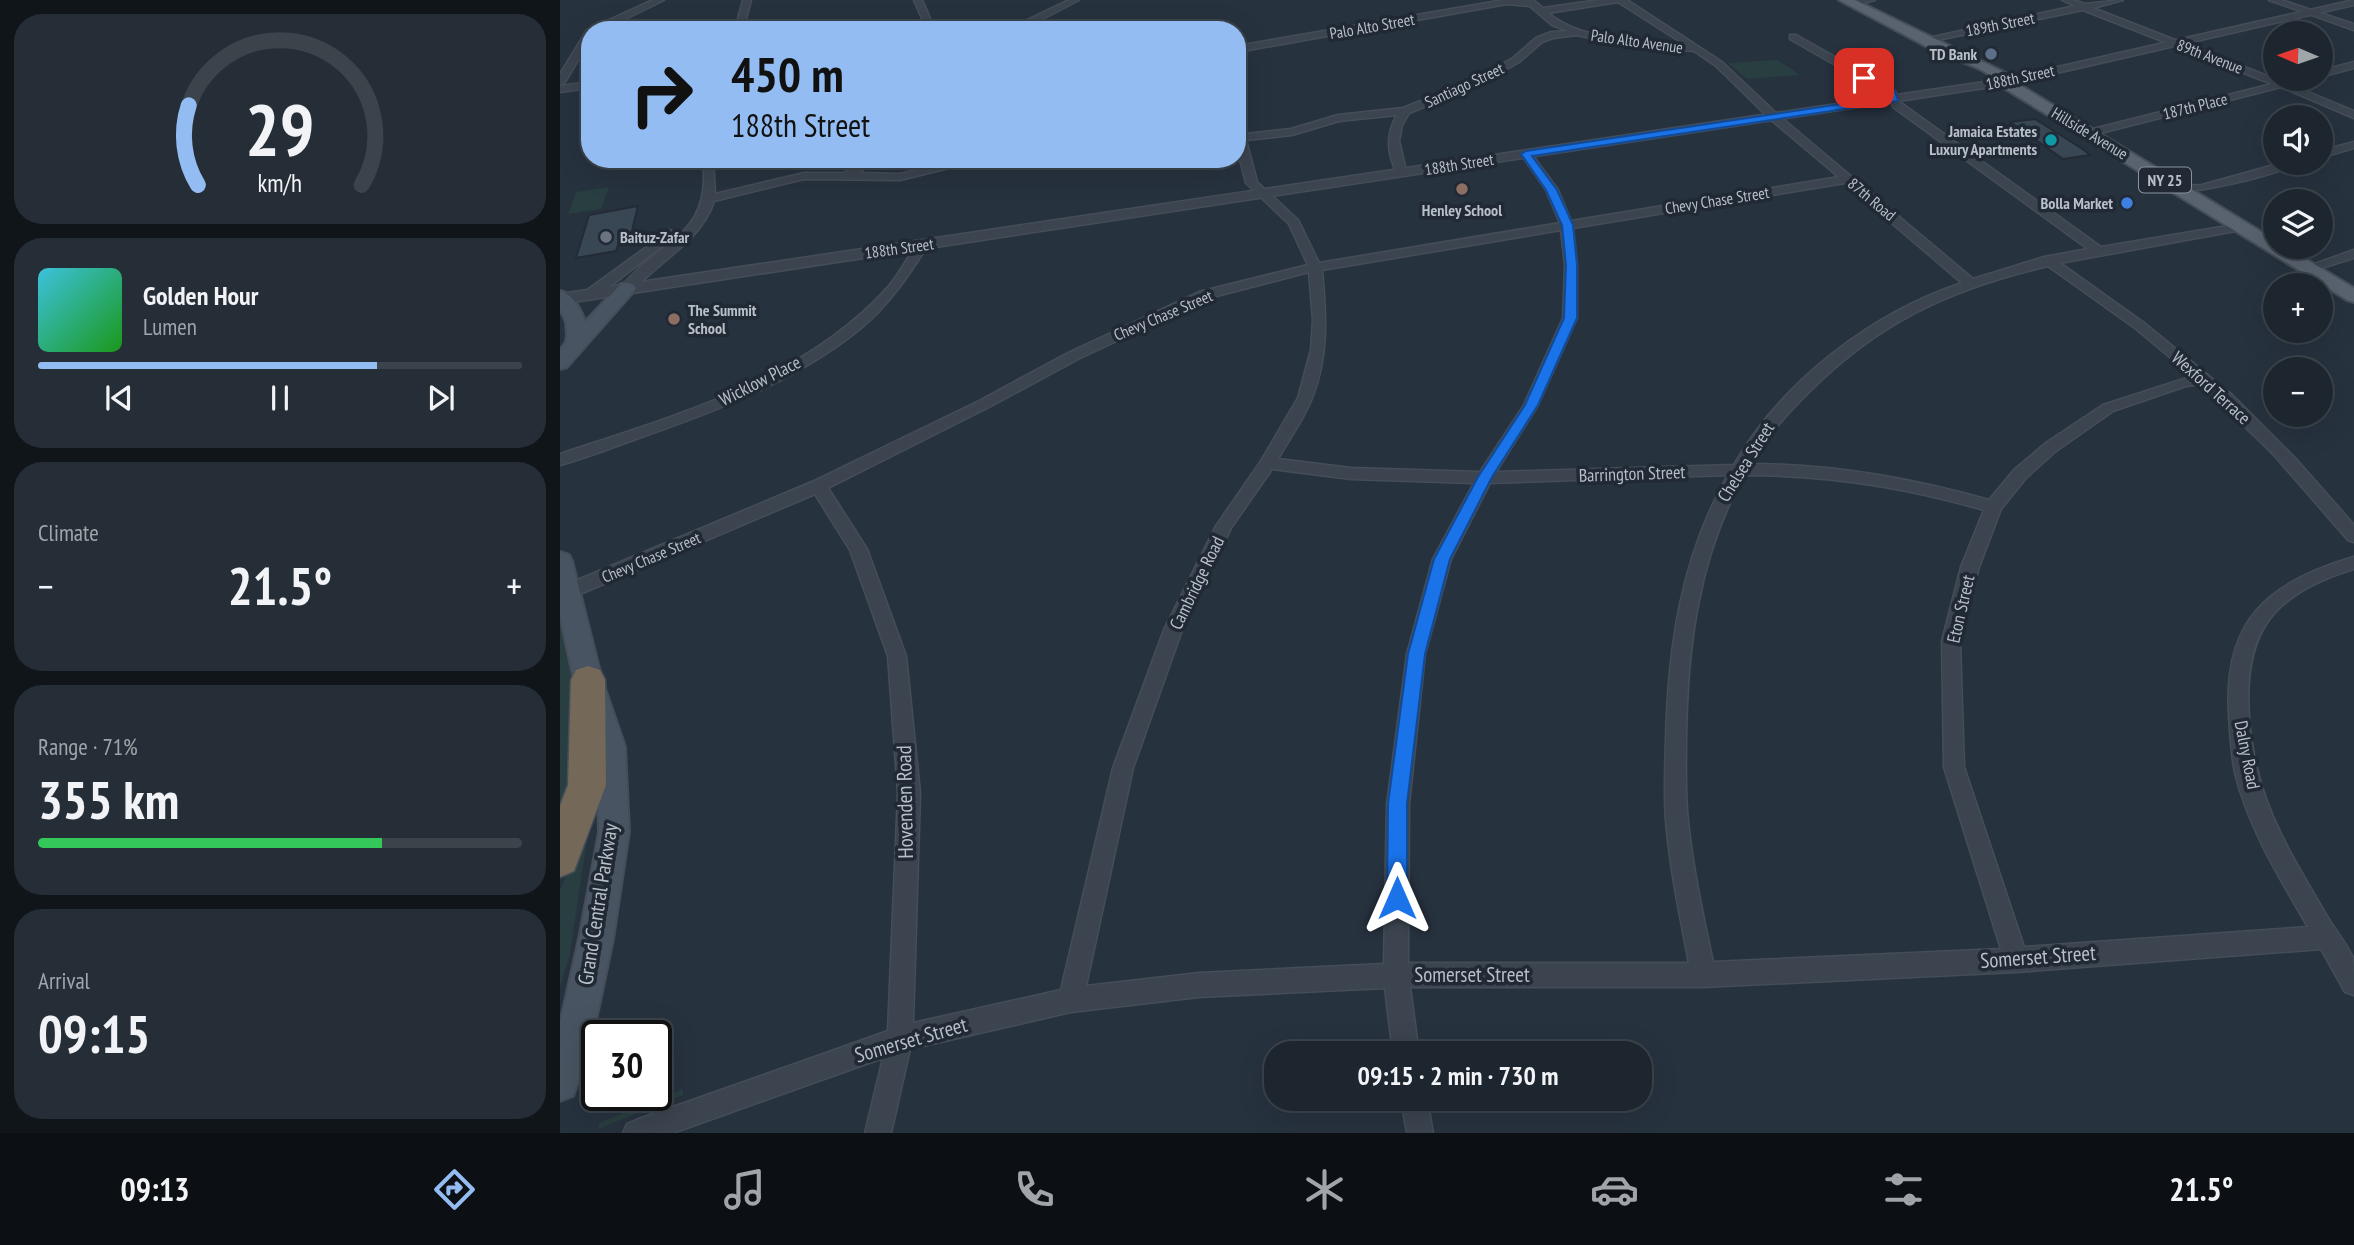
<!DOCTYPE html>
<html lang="en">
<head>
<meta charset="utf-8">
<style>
  body { margin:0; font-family:"PT Sans Narrow",sans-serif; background:#252e37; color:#f1f3f6; height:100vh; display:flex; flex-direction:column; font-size:26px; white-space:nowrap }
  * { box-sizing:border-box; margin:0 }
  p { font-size:23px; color:#a0a5aa }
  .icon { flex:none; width:38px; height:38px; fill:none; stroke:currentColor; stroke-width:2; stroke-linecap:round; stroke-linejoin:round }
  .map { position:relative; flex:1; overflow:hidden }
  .drawer { display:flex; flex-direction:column; gap:14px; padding:14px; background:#10151a; width:560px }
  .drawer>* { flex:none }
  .top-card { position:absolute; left:21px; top:21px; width:665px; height:147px; border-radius:28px; box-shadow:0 7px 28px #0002,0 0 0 2px #3b434b; background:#93bdf2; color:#111; overflow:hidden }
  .needle { width:46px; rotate:272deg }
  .controls { position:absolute; left:1703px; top:21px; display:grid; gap:14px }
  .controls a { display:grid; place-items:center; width:70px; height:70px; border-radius:50%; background:#1d262f; box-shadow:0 7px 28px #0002,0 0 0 2px #3b434b; font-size:35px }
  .speed { position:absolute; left:21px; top:1020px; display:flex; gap:14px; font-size:35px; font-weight:700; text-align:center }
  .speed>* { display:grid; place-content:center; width:91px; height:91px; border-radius:50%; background:#1d262f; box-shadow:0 7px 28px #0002,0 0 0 2px #3b434b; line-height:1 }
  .speed .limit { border:4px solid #111; border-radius:10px; background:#fff; color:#111 }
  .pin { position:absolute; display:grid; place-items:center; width:60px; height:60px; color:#fff; margin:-30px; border-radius:14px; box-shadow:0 4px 10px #0006 }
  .me { position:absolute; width:77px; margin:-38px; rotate:0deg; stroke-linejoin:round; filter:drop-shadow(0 0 5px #0008) }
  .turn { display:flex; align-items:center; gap:24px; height:147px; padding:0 35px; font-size:32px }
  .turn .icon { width:91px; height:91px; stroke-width:2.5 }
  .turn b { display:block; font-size:49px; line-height:60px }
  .big { font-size:52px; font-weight:700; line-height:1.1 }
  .drawer .card { flex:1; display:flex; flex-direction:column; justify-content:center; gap:10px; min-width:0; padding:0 24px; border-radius:28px; background:#252e37 }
  .drawer .dial { align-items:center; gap:0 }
  .dial svg { height:182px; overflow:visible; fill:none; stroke:#3b434b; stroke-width:7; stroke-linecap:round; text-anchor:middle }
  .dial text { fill:#f1f3f6; stroke:none }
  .song { display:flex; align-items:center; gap:21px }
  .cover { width:84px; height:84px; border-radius:10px; background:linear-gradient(135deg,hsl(190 70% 55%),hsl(120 70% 35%)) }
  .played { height:7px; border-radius:4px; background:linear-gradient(90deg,#93bdf2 70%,#3b434b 70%) }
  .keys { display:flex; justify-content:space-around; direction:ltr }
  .heat { display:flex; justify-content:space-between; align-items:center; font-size:38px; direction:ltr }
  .charge { height:10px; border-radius:5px; background:linear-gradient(90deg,#34c759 71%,#3b434b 0) }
  .trip { position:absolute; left:704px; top:1041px; width:388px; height:70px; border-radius:28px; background:#1d262f; box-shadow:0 7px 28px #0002,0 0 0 2px #3b434b; font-weight:700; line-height:70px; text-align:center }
  .dock { display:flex; height:112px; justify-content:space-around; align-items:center; background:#0c0f13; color:#a0a5aa }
  .dock .icon { width:49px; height:49px }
  .dock .current { color:#93bdf2 }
  .dock b { font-size:32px; color:#f1f3f6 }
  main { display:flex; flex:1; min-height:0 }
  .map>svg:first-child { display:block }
  .green { fill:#293e40 }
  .building { fill:#394754; stroke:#222b36; stroke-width:2 }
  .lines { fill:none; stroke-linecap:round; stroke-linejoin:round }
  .minor-casing { stroke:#444d58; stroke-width:3 }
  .tertiary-casing { stroke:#444d58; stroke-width:3 }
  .secondary-casing { stroke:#444d58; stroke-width:4 }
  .primary-casing { stroke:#444d58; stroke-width:4 }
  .motorway-casing { stroke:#464f59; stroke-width:3 }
  .minor { fill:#3b444f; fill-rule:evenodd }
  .tertiary { fill:#3b444f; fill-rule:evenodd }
  .secondary { fill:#495462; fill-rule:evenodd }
  .primary { fill:#59636f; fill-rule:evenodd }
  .motorway { fill:#746858; fill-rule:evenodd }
  .route { fill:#1a73e8; stroke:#114b97; stroke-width:2 }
  .service-dot { fill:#5c6f8a; stroke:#202934; stroke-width:2.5 }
  .culture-dot { fill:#0f9aa8; stroke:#202934; stroke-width:2.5 }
  .education-dot { fill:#8d6e63; stroke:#202934; stroke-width:2.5 }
  .shop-dot { fill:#3f7fe0; stroke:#202934; stroke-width:2.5 }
  .worship-dot { fill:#6b7280; stroke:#202934; stroke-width:2.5 }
  .labels { text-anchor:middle; stroke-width:7; stroke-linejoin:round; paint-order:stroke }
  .far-street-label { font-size:16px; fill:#b7bfc9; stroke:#202934 }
  .far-poi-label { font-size:16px; font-weight:bold; fill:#b7bfc9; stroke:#202934; text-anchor:end }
  .shield { fill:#202934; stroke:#8a929c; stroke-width:2 }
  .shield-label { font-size:16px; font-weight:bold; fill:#b7bfc9 }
  .street-label { font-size:18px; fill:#b7bfc9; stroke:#202934 }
  .near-street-label { font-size:21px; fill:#b7bfc9; stroke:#202934 }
</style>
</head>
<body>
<main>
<section class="drawer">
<div class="card dial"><svg viewBox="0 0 100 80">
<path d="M14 69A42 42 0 1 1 86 69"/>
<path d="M14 69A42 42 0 0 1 10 34" stroke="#93bdf2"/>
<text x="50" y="56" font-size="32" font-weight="700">29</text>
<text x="50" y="72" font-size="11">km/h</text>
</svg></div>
<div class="card">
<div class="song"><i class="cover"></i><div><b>Golden Hour</b><p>Lumen</p></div></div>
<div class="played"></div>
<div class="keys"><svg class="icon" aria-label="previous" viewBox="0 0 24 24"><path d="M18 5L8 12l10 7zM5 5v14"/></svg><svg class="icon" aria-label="pause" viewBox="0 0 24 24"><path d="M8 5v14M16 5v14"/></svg><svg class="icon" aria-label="next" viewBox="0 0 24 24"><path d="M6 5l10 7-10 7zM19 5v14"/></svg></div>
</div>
<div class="card"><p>Climate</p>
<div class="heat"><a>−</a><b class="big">21.5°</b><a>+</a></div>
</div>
<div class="card"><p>Range · 71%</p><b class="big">355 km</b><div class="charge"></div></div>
<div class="card"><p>Arrival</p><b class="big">09:15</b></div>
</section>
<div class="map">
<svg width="1794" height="1133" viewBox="0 0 1794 1133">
  <rect width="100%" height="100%" fill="#27323f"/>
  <g class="green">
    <path d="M1218 60 1240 75 1187 79 1168 63Z"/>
    <path d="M49 187 41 209 8 214 16 192Z"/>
    <path d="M0 596 22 693 21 750 0 830Z"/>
    <path d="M28 832 10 954 0 986V889Z"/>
    <path d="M123 1089V1095L38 1129 39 1123Z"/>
  </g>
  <g class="building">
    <path d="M1475 119 1524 150 1530 155 1503 159 1450 122Z"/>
    <path d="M78 206 69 243 58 245 56 251 16 258 29 215Z"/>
  </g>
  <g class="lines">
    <defs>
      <g id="minor">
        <path d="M93 0H104L43 30H30V40L5 82 0 85V74L27 30Z"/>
        <path d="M183 0H191L183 30H175Z"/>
        <path d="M354 0H362L375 30H367Z"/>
        <path d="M509 0H519L465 28 441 30 459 24Z"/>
        <path d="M944 0H973L983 8 1039 0H1067L1162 62 1217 114 1413 279 1484 257 1528 249 1333 107 1328 95 1230 39V35H1236L1335 91 1341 103 1541 247 1685 223V229L1681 230 1500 263 1584 323 1672 395 1735 458 1794 525V542L1788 540 1714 455 1641 384 1626 386 1553 411 1496 451 1466 478 1441 509 1419 567 1400 641 1404 767 1464 947 1748 927C1720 879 1688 827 1675 773 1671 753 1670 734 1669 714 1663 620 1708 582 1794 557V569C1712 594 1683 632 1689 717 1692 760 1702 796 1721 834 1735 863 1752 890 1768 918 1776 931 1787 944 1793 958 1794 968 1794 984 1794 995L1785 992 1761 949 1456 972 1143 987H850L859 1054H833L825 988 639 997 511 1012 350 1049 331 1133H305L323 1058 113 1133H63L67 1124 76 1120 328 1031 338 793 328 656 290 550 255 494 13 597H1V587L252 482 419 401 510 352 639 292 748 265 729 224 686 183 677 148V135L731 129 778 115 843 108 912 81 953 58 976 38 991 32 1008 31 992 25 970 6 947 4 677 52V46ZM1058 2 1124 44C1080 40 1023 42 988 13ZM1017 35 1056 44 1134 51 1156 66 1209 118 1279 177 1011 221 998 190 970 152 966 151 961 154 986 190 1000 223 759 263 738 220 697 182 686 140 732 135 779 121 837 115C826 134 827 154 837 173L847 175 839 141 842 125 849 113 918 85 959 62 982 42 993 38ZM1285 183 1402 283C1312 313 1222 381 1174 465L936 472 978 405 1017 318V265L1013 228ZM1001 230 1005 265 1003 318 964 405 920 472 791 468 718 459C729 439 744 419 752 398 769 356 766 314 762 270ZM1488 266 1575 328 1633 376 1543 405 1486 443 1454 470 1429 500C1351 478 1272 464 1190 464 1205 438 1226 415 1247 394 1318 322 1390 289 1488 266ZM749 272 753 320 751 350 738 398 701 461 656 526 604 630 553 768 501 990 353 1023 360 793 346 656 307 549 268 488 429 407 520 358 649 298ZM712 469 791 479 914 483 873 559 847 654 827 804 824 964 639 973 526 986 573 768 622 630 671 528ZM1168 475C1121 557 1108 648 1106 741 1105 768 1104 795 1106 821 1110 869 1120 916 1129 963H848L849 804 865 654 891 559 930 483ZM1184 475C1267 475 1345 487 1424 510L1401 567 1382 641 1384 767 1441 949 1153 962C1143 916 1133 869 1128 821 1125 795 1126 768 1126 742 1127 648 1138 558 1184 475Z"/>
        <path d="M1299 0H1315L1292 6 1288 4Z"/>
        <path d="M1502 0H1513L1525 4 1563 0 1533 8 1715 79 1722 81 1747 79 1731 85 1794 111V118L1721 87 1529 136 1524 133 1525 131 1712 84 1523 10 1363 43 1359 40 1515 6Z"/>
        <path d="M1709 0H1721L1794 24V30Z"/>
        <path d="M1794 62V68L1760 77V71Z"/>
        <path d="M30 82V88L0 92V86Z"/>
        <path d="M1794 142V148L1760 158V151Z"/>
        <path d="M143 159H153L155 194 244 173H284L296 165V159H306L307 166 299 173 340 174 405 159H426L340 180 244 179 154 201C142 240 98 262 72 291H62L61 288C101 235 152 240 143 159Z"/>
        <path d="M1721 163H1737C1724 173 1625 198 1612 189L1618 186 1642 185Z"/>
        <path d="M110 230 116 234 114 237 36 297H26V291Z"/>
        <path d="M362 241 368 245C349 275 329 305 301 328 236 381 154 412 76 439 51 448 26 458 0 465V454C114 416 245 380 328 287 339 274 348 257 358 242Z"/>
        <path d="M1794 250V258L1749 272 1743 268Z"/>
        <path d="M841 1099H867L873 1133H847Z"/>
      </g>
      <path id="tertiary" d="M1794 0V5L1444 85 0 304V294L1444 79Z"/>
      <g id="secondary">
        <path d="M67 283 73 284 76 288 73 292 7 367 0 369V350L6 342 7 335 6 322 0 309V291C13 294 21 310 25 322L61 284Z"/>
        <path d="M0 552 9 555 12 561 42 680 65 747 69 832 53 939 31 1044 13 1096 0 1101V1024L19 939 39 832 37 747 14 680 0 615Z"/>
      </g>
      <path id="primary" d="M1279 0H1295L1446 73 1450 79 1715 240V247H1726L1794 288V302L1787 300 1439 85C1430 70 1404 62 1388 58Z"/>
      <path id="motorway" d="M28 666 40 670 45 680 46 785 14 871 0 877V806L8 785 11 680 16 670Z"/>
    </defs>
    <use href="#minor" class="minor-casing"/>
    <use href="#tertiary" class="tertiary-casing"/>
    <use href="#secondary" class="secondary-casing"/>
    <use href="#primary" class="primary-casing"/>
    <use href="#motorway" class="motorway-casing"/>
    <use href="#minor" class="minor"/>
    <use href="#tertiary" class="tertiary"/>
    <use href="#secondary" class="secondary"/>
    <use href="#primary" class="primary"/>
    <use href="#motorway" class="motorway"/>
  </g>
  <path class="route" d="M1304 75 1335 91 1338 101 972 156 997 190 1013 225 1017 265V318L978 405 932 477 890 559 865 654 847 804V898L844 905 837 908 830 905 827 898 828 804 848 654 874 559 918 477 965 405 1004 318 1006 265 1002 225 986 190 961 154 966 151 1329 97 1301 79Z"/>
  <circle class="service-dot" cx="1431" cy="54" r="7"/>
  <circle class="culture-dot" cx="1491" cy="140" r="7"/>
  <g class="education-dot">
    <circle cx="902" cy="189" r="7"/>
    <circle cx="114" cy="319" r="7"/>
  </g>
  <circle class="shop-dot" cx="1567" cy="203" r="7"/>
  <circle class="worship-dot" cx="46" cy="237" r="7"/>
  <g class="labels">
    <g class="far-street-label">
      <text transform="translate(1440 24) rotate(-11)" y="6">189th Street</text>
      <text transform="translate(812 26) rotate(-10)" y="6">Palo Alto Street</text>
      <text transform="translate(1077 41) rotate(8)" y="6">Palo Alto Avenue</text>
      <text transform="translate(1650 56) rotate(21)" y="6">89th Avenue</text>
      <text transform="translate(1460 77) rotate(-12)" y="6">188th Street</text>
      <text transform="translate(904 85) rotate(-25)" y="6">Santiago Street</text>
      <text transform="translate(1635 106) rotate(-14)" y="6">187th Place</text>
      <text transform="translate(1530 133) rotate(31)" y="6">Hillside Avenue</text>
      <text transform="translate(899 164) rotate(-9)" y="6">188th Street</text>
      <text transform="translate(1312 199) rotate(40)" y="6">87th Road</text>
      <text transform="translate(1157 200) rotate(-9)" y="6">Chevy Chase Street</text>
      <text transform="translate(339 248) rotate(-8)" y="6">188th Street</text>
      <text transform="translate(603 315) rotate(-23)" y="6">Chevy Chase Street</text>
      <text transform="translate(91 557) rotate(-23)" y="6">Chevy Chase Street</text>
    </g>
    <g class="far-poi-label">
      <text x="1417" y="60">TD Bank</text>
      <text x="1477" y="137">Jamaica Estates<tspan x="1477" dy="18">Luxury Apartments</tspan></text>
      <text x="1553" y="209">Bolla Market</text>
      <text x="902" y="216" text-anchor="middle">Henley School</text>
      <text x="60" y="243" text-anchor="start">Baituz-Zafar</text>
      <text x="128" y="316" text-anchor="start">The Summit<tspan x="128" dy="18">School</tspan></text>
    </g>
    <rect class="shield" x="1579" y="167.5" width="52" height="25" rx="5"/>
    <g class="shield-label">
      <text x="1605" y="186">NY 25</text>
    </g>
    <g class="street-label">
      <text transform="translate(200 381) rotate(-27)" y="6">Wicklow Place</text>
      <text transform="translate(1651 388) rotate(42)" y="6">Wexford Terrace</text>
      <text transform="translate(1186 462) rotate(-58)" y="6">Chelsea Street</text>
      <text transform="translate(1072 474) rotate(-2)" y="6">Barrington Street</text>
      <text transform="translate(637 583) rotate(-64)" y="6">Cambridge Road</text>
      <text transform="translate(1401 609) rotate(-77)" y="6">Eton Street</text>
      <text transform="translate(1687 755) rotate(79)" y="6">Dalny Road</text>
    </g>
    <g class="near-street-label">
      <text transform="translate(345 802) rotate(-91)" y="7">Hovenden Road</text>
      <text transform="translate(38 904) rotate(-81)" y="7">Grand Central Parkway</text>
      <text transform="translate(1478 957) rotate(-4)" y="7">Somerset Street</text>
      <text x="912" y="982">Somerset Street</text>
      <text transform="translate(351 1040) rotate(-16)" y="7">Somerset Street</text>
    </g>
  </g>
</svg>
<div class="controls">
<a><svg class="needle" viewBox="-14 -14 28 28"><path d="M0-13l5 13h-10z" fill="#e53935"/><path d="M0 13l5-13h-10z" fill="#a0a5aa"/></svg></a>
<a><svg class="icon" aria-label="sound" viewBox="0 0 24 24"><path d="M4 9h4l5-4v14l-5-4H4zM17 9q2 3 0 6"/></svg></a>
<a><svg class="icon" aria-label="layers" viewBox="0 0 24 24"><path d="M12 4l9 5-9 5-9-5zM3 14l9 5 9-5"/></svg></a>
<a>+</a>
<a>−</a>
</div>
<div class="speed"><div class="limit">30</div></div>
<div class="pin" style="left:1304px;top:78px;background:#d93025"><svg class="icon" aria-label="arrive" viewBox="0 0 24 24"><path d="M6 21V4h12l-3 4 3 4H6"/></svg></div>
<svg class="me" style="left:837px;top:898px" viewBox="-20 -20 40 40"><path d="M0-17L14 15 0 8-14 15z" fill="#1a73e8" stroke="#fff" stroke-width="4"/></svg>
<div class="trip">09:15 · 2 min · 730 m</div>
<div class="top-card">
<div class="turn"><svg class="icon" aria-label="right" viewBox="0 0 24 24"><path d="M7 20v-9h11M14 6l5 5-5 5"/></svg><div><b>450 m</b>188th Street</div></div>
</div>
</div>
</main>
<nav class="dock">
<b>09:13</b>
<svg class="icon current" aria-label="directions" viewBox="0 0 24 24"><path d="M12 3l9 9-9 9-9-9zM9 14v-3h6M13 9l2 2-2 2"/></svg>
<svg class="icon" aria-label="music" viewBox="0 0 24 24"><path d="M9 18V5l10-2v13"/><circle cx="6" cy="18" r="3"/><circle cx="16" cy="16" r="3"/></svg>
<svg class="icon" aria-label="phone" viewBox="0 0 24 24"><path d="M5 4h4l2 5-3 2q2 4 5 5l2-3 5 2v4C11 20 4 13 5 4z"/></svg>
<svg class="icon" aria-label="climate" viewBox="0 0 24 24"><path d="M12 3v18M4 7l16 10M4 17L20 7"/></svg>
<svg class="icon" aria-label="car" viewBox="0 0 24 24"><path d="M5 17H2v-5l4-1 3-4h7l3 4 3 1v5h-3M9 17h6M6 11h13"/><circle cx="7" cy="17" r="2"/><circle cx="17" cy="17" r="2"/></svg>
<svg class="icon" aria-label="filters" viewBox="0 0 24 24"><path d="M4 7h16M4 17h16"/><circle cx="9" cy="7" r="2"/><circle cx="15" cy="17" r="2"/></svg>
<b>21.5°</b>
</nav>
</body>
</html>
